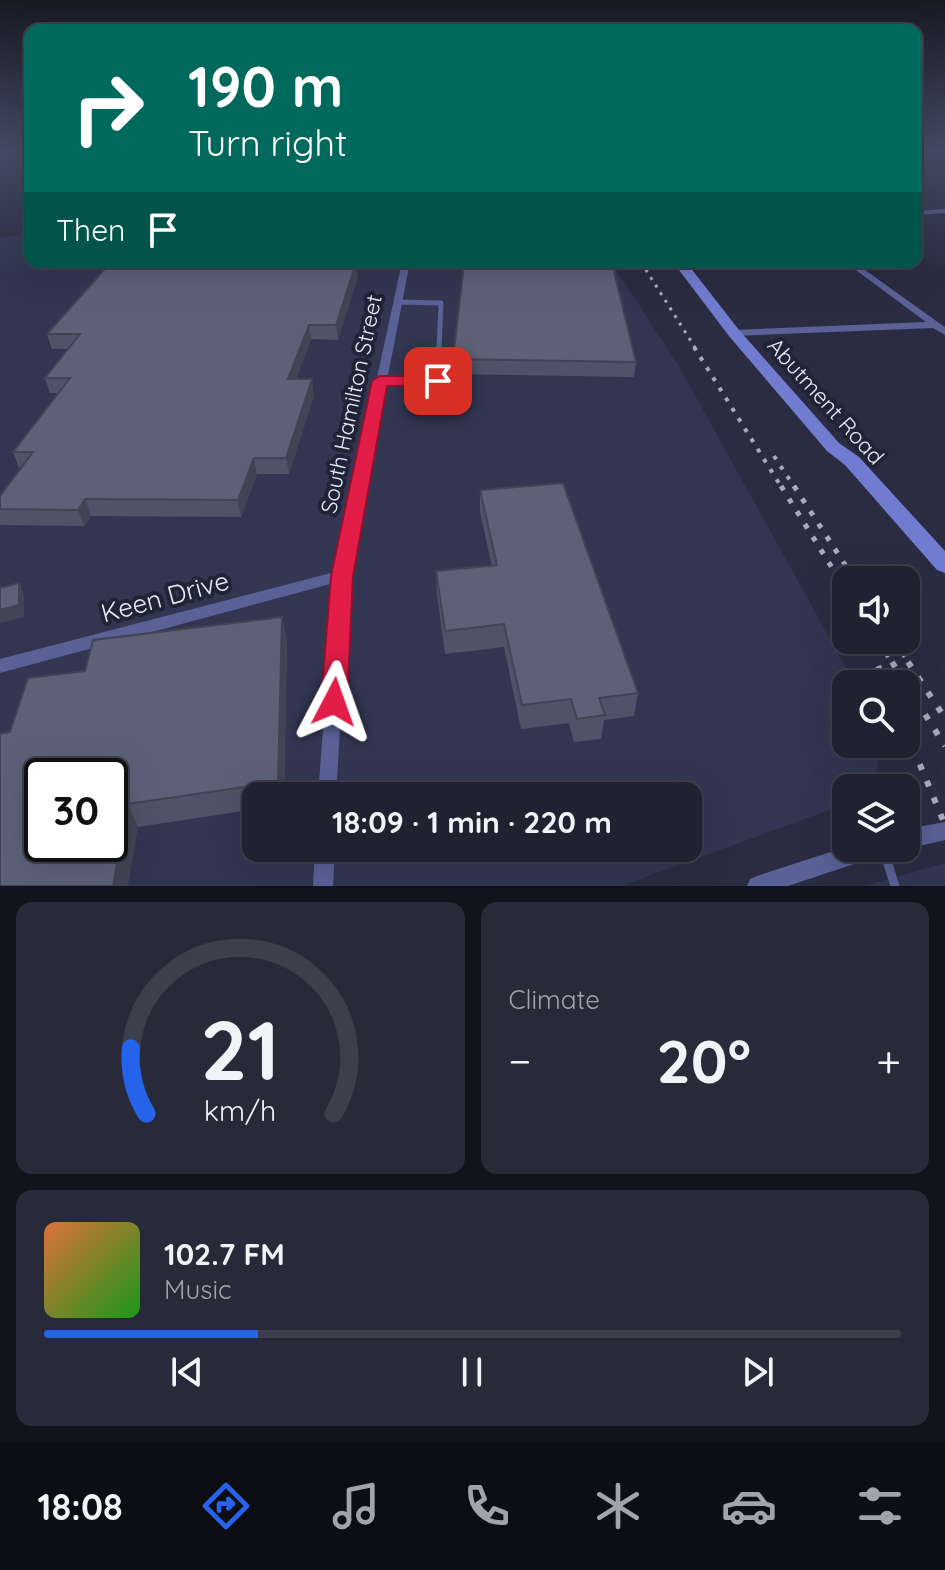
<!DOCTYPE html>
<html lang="en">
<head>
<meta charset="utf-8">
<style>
  body { margin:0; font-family:Quicksand,sans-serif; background:#282a3a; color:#f1f3f6; height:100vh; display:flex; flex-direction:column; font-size:30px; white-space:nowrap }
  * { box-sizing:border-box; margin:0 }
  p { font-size:26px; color:#a2a4ac }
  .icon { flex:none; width:44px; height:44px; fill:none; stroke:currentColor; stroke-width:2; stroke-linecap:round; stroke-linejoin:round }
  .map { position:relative; height:886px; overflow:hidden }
  .sheet { display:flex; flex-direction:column; gap:16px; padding:16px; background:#12131c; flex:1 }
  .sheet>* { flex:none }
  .guide { position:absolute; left:24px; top:24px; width:898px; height:244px; border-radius:16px; box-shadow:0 8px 32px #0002,0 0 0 2px #3d3f4d; background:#00695c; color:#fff; overflow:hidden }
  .tools { position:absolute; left:832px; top:566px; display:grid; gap:16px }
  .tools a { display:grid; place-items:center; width:88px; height:88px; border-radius:16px; background:#202232; box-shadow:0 8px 32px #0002,0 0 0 2px #3d3f4d; font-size:40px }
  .speed { position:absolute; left:24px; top:758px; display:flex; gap:16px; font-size:40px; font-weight:700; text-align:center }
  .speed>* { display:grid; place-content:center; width:104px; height:104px; border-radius:50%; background:#202232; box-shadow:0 8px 32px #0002,0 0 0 2px #3d3f4d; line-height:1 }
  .speed .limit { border:4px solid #111; border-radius:12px; background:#fff; color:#111 }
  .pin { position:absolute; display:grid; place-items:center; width:68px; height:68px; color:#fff; margin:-34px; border-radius:16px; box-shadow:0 4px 12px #0006 }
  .me { position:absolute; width:88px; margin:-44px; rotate:4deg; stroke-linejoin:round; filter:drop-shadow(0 0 6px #0008) }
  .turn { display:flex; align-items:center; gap:28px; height:168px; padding:0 32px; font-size:36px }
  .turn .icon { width:104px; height:104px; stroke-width:2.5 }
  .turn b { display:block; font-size:56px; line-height:68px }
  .then { display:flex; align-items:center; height:76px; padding:0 32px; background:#0003; gap:16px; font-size:30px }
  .big { font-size:60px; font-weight:800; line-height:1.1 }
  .sheet .card { flex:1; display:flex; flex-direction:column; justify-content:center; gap:12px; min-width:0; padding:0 28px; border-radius:16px; background:#282a3a }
  .sheet .dial { align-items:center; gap:0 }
  .dial svg { height:208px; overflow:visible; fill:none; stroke:#3d3f4d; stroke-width:7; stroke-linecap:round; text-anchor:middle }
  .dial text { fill:#f1f3f6; stroke:none }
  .song { display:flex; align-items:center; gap:24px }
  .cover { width:96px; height:96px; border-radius:12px; background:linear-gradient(135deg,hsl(20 70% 55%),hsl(120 70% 35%)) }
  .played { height:8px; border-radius:4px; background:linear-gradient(90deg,#2563eb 25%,#3d3f4d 25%) }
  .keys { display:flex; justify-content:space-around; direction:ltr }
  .heat { display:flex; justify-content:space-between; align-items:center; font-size:44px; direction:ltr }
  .sheet .tiles { flex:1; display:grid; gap:16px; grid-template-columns:1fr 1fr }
  .card:last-child { grid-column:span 2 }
  .trip { position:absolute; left:242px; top:782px; width:460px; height:80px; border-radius:16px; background:#202232; box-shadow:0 8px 32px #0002,0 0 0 2px #3d3f4d; font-weight:800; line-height:80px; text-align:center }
  .menu { display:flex; height:128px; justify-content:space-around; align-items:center; background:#0d0e14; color:#a2a4ac }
  .menu .icon { width:56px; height:56px }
  .menu .current { color:#2563eb }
  .menu b { font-size:36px; color:#f1f3f6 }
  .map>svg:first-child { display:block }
  .built { fill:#323651; fill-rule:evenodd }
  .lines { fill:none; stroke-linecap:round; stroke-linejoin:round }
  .service-far2 { stroke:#596196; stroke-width:5 }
  .service-far1 { stroke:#596196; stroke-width:6 }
  .service { stroke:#596196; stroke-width:9 }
  .minor { fill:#596196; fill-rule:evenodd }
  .secondary { fill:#717cd0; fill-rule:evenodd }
  .rail-far3 { stroke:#a8abbb; stroke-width:3; stroke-dasharray:3 6; stroke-linecap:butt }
  .rail-far2 { stroke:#a8abbb; stroke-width:4; stroke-dasharray:4 8; stroke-linecap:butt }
  .rail-far1 { stroke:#a8abbb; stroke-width:5; stroke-dasharray:5 10; stroke-linecap:butt }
  .rail { stroke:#a8abbb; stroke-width:6; stroke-dasharray:6 12; stroke-linecap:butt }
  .wall { fill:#505367 }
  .shaded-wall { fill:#414454 }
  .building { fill:#5d6178; stroke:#414454; stroke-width:2; fill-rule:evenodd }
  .route { fill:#e11d48; stroke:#92132f; stroke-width:2 }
  .labels { text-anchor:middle; stroke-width:8; stroke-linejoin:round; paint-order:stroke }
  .street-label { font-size:22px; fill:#e8ebf8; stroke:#202437 }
  .near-street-label { font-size:26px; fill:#e8ebf8; stroke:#202437 }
</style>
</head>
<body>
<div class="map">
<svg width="945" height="886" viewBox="0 0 945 886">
  <rect width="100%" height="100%" fill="#2a2d42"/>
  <g class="built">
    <path d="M30 233V262H611L680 368 855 684H846V744H881L874 788H846V804L621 886H0V238ZM42 776H110V844H42ZM256 796H688V848H256Z"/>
    <path d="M945 863V886H865Z"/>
  </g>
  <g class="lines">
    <path class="service-far2" d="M397 302 441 303 439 349"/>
    <path class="service-far1" d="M380 381H438L439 347"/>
    <path class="service" d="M883 848 895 886"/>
    <g class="minor">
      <path d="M945 209V213L916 215V211Z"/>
      <path d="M402 262H410L349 576 336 796H318L334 583 0 673V659L335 572Z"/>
      <path d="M845 262H854L939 323 945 327V335L933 328 734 336 729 333 734 330 926 322Z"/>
      <path d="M945 822V840L906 849 905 848 906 829Z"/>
      <path d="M846 847 882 848 879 855 872 858 788 886H747L750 879 757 876Z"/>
      <path d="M315 848H335L333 886H313Z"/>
    </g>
    <path class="secondary" d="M673 262H686L739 330 839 443 859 457 945 551V573L937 570 845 465 827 451 729 336Z"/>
    <path class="rail-far3" d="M641 262 696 349"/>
    <g class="rail-far2">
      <path d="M694 347 782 488"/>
      <path d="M774 456 795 488"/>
    </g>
    <g class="rail-far1">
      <path d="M781 486 846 590"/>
      <path d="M794 486 855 580"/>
      <path d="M878 640 893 664"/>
      <path d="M894 640 910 664"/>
    </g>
    <g class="rail">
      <path d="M892 662 906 684"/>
      <path d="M908 662 945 718"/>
      <path d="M878 666 886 684"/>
      <path d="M906 684 945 746"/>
      <path d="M906 731 945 825"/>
    </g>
  </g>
  <g class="wall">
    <path d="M358 276 338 340 311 339 296 379 314 395 289 474H257L241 517 91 516 84 526 0 525V509L21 468H19L13 452 58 393H50L45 378 69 349H52L47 334Z"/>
    <path d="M453 359 636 362 634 377 454 374Z"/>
    <path d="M480 490 638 693 634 716 604 720 601 739 574 742 569 723 521 729 504 647 445 654 437 594 436 571 492 566 480 512Z"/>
    <path d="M282 617 287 640 284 796H256V809L138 827 10 732 85 671Z"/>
  </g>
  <g class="shaded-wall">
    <path d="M356 263 358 276 338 340 336 325Z"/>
    <path d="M309 325 311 339 291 394 288 379Z"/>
    <path d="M312 379 314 395 289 474 286 458Z"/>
    <path d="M254 458 257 474 241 517 238 500Z"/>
    <path d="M85 499 91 516 84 526 78 510Z"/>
    <path d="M19 583 24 595V617L0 623V610Z"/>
    <path d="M282 617 287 640 284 796H281L278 782Z"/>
    <path d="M128 804 138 827 128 886H113Z"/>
  </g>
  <g class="building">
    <path d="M111 262 356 263 336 325H309L288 379H312L286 458H254L238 500 85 499 78 510 0 509V496L33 452H13L70 378H45L80 334H47Z"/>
    <path d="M464 265 613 267 636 362 453 359Z"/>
    <path d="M563 483 638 693 599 698 605 715 577 719 571 699 522 705 504 624 445 631 436 571 497 565 480 490Z"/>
    <path d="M19 583V605L0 610V588Z"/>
    <path d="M282 617 278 782 128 804 113 886H0V734L10 732 28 678 85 671 93 640ZM42 776H110V844H42Z"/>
  </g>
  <linearGradient id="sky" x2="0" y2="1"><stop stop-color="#171924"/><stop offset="0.55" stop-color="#444c65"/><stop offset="1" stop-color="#444c65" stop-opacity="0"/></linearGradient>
  <rect width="945" height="276" fill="url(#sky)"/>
  <path class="route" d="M438 376 446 381 443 385 387 386 353 576 347 702 343 709 334 712 324 709 321 702 331 576 372 381 380 376Z"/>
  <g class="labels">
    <g class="street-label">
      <text transform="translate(826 401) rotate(48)" y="8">Abutment Road</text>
      <text transform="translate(351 404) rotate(-78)" y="8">South Hamilton Street</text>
    </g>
    <g class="near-street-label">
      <text transform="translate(165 597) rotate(-15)" y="9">Keen Drive</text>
    </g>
  </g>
</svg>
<div class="tools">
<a><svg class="icon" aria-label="sound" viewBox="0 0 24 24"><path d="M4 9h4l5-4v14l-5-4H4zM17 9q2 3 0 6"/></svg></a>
<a><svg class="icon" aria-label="search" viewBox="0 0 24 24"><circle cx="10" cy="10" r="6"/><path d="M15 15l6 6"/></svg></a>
<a><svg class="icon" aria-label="layers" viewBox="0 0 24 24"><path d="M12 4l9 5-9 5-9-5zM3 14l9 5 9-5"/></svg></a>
</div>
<div class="speed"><div class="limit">30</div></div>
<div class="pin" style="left:438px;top:381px;background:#d93025"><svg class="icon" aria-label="arrive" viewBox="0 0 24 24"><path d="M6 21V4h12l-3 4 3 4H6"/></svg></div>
<svg class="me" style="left:334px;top:702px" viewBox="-20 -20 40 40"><path d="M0-17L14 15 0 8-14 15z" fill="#e11d48" stroke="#fff" stroke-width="4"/></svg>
<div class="trip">18:09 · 1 min · 220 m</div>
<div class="guide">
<div class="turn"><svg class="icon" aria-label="right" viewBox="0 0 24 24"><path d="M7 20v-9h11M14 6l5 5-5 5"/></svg><div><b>190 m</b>Turn right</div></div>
<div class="then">Then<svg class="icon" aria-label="arrive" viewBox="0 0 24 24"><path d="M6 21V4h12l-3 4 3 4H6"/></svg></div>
</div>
</div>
<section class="sheet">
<div class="tiles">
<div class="card dial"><svg viewBox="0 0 100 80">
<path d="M14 69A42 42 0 1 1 86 69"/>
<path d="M14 69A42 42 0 0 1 8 44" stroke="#2563eb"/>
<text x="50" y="56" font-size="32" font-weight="700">21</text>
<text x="50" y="72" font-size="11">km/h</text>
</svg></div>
<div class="card"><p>Climate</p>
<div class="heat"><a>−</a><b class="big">20°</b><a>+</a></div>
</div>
<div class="card">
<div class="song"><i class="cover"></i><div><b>102.7 FM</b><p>Music</p></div></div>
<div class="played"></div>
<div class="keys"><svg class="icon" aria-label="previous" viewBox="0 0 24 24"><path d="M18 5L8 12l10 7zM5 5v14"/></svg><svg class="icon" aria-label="pause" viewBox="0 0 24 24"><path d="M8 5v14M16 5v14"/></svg><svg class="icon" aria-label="next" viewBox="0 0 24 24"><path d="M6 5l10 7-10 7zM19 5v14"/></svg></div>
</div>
</div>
</section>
<nav class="menu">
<b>18:08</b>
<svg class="icon current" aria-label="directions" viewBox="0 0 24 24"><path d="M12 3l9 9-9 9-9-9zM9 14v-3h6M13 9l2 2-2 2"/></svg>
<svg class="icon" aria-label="music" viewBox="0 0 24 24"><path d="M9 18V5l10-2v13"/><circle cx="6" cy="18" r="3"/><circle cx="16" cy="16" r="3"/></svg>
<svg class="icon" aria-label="phone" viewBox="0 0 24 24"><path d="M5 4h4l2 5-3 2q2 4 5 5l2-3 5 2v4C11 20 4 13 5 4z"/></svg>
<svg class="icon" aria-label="climate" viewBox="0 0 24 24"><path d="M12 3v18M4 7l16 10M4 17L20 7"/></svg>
<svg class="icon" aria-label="car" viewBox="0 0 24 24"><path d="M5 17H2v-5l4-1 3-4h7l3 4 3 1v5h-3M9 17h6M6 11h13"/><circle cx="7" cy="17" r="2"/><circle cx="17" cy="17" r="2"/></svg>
<svg class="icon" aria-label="filters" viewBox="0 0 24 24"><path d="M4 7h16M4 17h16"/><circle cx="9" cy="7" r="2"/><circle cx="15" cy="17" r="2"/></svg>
</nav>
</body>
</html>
